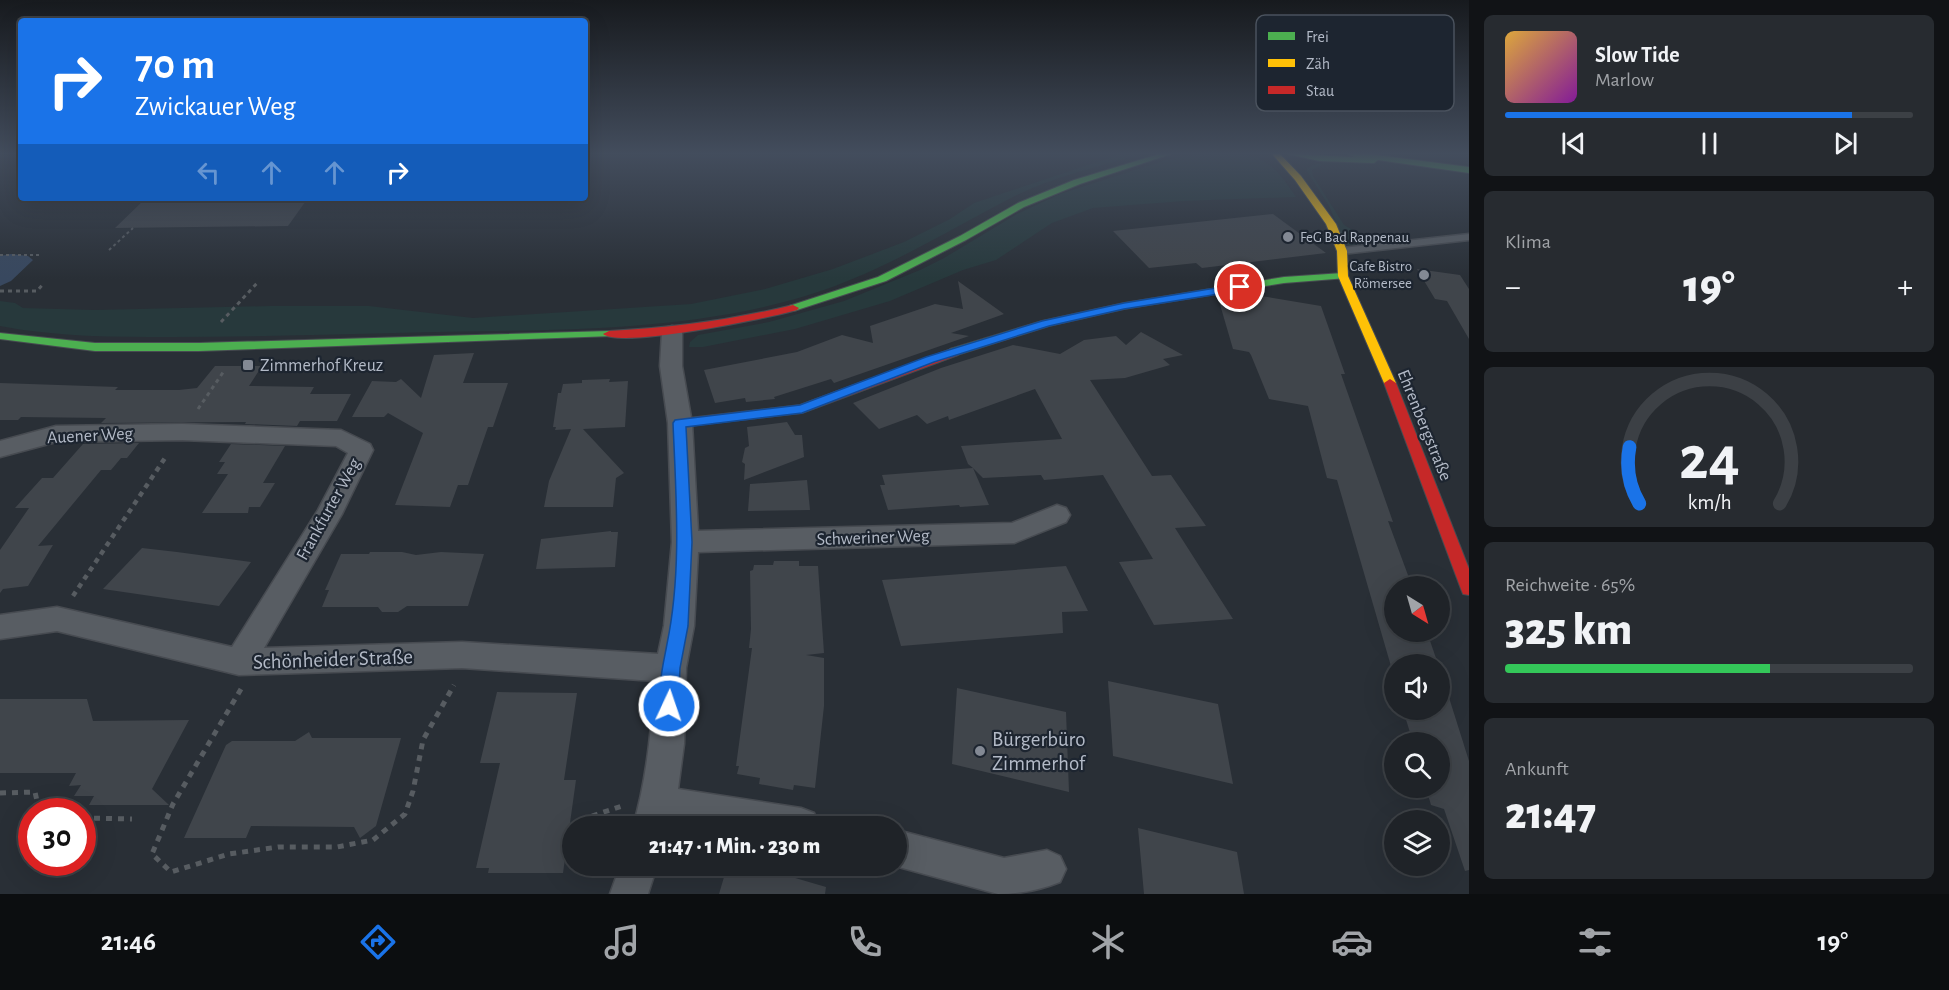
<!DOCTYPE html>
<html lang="de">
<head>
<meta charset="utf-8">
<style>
  body { margin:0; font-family:"Alegreya Sans",sans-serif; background:#272b30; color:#f1f3f6; height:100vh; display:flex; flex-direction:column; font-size:22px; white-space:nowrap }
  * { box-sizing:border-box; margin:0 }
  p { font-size:20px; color:#a1a4a8 }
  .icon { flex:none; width:33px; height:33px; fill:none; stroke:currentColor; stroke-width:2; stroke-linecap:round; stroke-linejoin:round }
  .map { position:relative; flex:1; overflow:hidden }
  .side { display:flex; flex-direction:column; gap:15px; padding:15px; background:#111316; width:480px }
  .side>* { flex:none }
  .hud { position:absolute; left:18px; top:18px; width:570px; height:183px; border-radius:6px; box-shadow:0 6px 24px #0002,0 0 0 2px #3c4045; background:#1a73e8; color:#fff; overflow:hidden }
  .needle { width:39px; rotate:143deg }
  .fabs { position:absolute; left:1384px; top:576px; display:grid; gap:12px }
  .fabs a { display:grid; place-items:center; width:66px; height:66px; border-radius:50%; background:#1f2328; box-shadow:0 6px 24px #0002,0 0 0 2px #3c4045; font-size:30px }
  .speed { position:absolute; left:18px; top:798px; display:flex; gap:12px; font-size:30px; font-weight:700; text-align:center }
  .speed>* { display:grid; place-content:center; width:78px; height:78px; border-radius:50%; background:#1f2328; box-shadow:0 6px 24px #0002,0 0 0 2px #3c4045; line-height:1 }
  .speed .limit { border:9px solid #d22; background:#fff; color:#111 }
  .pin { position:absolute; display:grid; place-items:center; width:51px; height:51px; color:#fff; margin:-26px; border:3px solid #fff; border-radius:50%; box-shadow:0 2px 6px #0007 }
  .me { position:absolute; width:66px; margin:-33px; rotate:3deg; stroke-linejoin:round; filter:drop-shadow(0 0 4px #0008) }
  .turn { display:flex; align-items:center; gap:21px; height:126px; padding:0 18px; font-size:27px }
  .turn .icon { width:78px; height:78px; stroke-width:2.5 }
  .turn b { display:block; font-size:42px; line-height:51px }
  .lanes { display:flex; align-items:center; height:57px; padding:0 18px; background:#0003; justify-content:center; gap:30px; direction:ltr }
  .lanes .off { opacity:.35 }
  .big { font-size:45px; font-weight:800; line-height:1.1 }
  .side .card { flex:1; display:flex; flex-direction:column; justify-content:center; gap:9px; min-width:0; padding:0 21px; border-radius:9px; background:#272b30 }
  .side .dial { align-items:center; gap:0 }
  .dial svg { height:156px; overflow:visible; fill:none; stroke:#3c4045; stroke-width:7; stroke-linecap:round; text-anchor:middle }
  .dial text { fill:#f1f3f6; stroke:none }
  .song { display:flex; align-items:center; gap:18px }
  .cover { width:72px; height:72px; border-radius:9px; background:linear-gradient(135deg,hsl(40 70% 55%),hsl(290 70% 35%)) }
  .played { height:6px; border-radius:3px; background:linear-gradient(90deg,#1a73e8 85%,#3c4045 85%) }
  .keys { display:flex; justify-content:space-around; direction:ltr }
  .heat { display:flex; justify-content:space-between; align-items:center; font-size:33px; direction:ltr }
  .charge { height:9px; border-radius:4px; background:linear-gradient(90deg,#34c759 65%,#3c4045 0) }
  .trip { position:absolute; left:562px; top:816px; width:345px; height:60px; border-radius:30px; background:#1f2328; box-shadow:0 6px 24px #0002,0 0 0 2px #3c4045; font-weight:800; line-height:60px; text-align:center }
  .tabs { display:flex; height:96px; justify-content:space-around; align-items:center; background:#0c0e10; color:#a1a4a8 }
  .tabs .icon { width:42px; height:42px }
  .tabs .active { color:#1a73e8 }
  .tabs b { font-size:27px; color:#f1f3f6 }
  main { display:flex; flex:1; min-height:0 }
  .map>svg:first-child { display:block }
  .green { fill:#27393c }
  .water { fill:#38485f }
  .building { fill:#40454b }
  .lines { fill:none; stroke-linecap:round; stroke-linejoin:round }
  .lane-casing { stroke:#474b51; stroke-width:3 }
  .street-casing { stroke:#474b51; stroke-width:3 }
  .fast-casing { stroke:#474b51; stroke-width:2 }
  .slow-casing { stroke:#474b51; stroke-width:2 }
  .jam-casing { stroke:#474b51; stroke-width:2 }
  .path-far3 { stroke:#575c61; stroke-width:2; stroke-dasharray:3 3; stroke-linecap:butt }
  .path-far2 { stroke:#575c61; stroke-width:3; stroke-dasharray:4 4; stroke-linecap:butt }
  .path-far1 { stroke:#575c61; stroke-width:4.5; stroke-dasharray:5 5; stroke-linecap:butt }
  .path { stroke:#575c61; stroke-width:5; stroke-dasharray:6 6; stroke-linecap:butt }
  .lane { fill:#585d63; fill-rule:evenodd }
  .street { fill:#585d63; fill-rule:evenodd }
  .fast { fill:#4caf50; fill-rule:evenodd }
  .slow { fill:#ffc107; fill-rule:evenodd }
  .jam { fill:#c62828; fill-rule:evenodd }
  .route { fill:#1a73e8; stroke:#114b97; stroke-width:1.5 }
  .poi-dot { fill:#838994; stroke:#1d2530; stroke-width:2 }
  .labels { text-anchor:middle; stroke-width:4.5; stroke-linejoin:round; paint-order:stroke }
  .far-poi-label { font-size:15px; fill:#b3bac7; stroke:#1d2530; text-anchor:start }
  .poi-label { font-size:18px; fill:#b3bac7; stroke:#1d2530; text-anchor:start }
  .street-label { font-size:18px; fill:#b3bac7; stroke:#1d2530 }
  .near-street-label { font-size:21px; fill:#b3bac7; stroke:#1d2530 }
  .near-poi-label { font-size:21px; fill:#b3bac7; stroke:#1d2530; text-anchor:start }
  .key { fill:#1d2530; stroke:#4a525d; stroke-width:1.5 }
  .key-label { font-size:16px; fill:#b3bac7 }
</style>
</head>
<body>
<main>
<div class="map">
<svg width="1469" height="894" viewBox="0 0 1469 894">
  <rect width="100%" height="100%" fill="#292f36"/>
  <g class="green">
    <path d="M1121 154H1141C1099 167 1052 177 1013 197 937 236 872 279 788 301 661 335 525 329 395 333 320 335 245 337 171 337 113 337 57 337 0 326V301L15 303 23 308 95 310 271 306H369L473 318 691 304 765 289 833 269 904 242 950 219 974 203Z"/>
    <path d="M1201 154C1255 154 1265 150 1296 197L1184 201 1093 208 1052 223 996 260 963 270 890 301 795 329 703 347H689L690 342 698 335 769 322 844 301 920 270 944 258 1017 214 1060 194 1169 159Z"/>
    <path d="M1319 163 1322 165 1312 170 1313 176 1344 225 1356 232 1366 244 1346 245 1329 206 1307 171V168Z"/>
  </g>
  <path class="water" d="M11 254 28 256 33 260 11 281 0 286V256Z"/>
  <g class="building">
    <path d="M146 198H308L288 226 115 228Z"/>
    <path d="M1273 214 1326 253 1202 268 1196 263 1149 268 1113 231Z"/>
    <path d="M1417 269 1460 275 1469 289V339L1447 301 1435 299Z"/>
    <path d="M958 281 1004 314 951 333 969 336 834 383 831 379 774 397 775 399 746 402 745 398 715 403 704 370 797 352 842 335 873 343 870 326 935 304 963 309Z"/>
    <path d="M1255 295 1321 306 1345 374H1341L1393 522 1388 521 1412 586H1395V632H1427L1438 664H1395V680L1337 480 1327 478 1308 406 1269 399 1251 355 1249 352 1233 349 1219 301Z"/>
    <path d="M1141 332 1183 355 1163 359 1170 365 1125 378 1090 380 1152 476 1171 475 1206 526 1175 528 1233 619 1154 625 1119 562 1153 559 1103 475 1044 480 1041 475 983 478 973 468 989 505 960 507 959 505 888 510 880 485H885L882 475 973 468 968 464 961 446 1062 439 1035 389 949 420 948 416 927 424 917 415 879 429 853 403 941 368 1013 345 1060 354 1084 340 1116 336 1126 345Z"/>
    <path d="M474 353 463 383H508L493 427H488L468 485H458L450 507 395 505 423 433 388 413 384 417H352L372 381 396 382 401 379 421 398 434 355Z"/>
    <path d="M215 366H262L249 386 314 387 310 394H351L337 421H300L297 426 245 424 246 422 101 423 106 418 21 417 18 420H0V383L118 387 115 390H179L197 388Z"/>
    <path d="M610 379 609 382 628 381 625 427 583 429 624 473 616 478 613 507H544L549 481 571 429 555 430 556 427H553L558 393H561L563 384 582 383V380Z"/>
    <path d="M787 422 795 435H802L804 457 744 480 745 464 742 462 745 448 749 446 747 427Z"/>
    <path d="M139 443 127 458H121L111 470H101L38 546 53 545 28 586 3 589 0 593V550L29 508H15L42 478H53L83 444Z"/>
    <path d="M231 444 285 446 263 483H275L260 507H249L248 513H202L228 474H217L225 462H219Z"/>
    <path d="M807 480 810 510 748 511 750 484Z"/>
    <path d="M611 531V532H618L615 567 536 569 541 539Z"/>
    <path d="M142 548 177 552 251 562 219 606 103 589Z"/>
    <path d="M370 552H402L416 555 441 552 484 554 468 606H407L398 612H382L378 607H322L329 590H325L341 554H369Z"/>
    <path d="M774 561H799V566H818L824 653 806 655 824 658V706L815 788 794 785 793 790 759 784 760 778 737 774 739 766H736L752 648H749L751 629 750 571 753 570 754 565H773Z"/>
    <path d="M1066 566 1088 611 1062 612 1063 633 901 646 882 580Z"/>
    <path d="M1440 669 1469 761V870L1465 871 1444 809 1431 805 1426 788H1440V742H1413L1403 710H1440Z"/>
    <path d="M1108 681 1218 704 1233 784 1113 756Z"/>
    <path d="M957 688 1066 712 1069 792 952 764Z"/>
    <path d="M497 692 577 693 564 780H576L563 873H488L489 868H476L500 763H480Z"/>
    <path d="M0 699H87L93 721 189 720 152 789 169 805H89L94 796H74L81 785 69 786 76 773H0Z"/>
    <path d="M309 732 312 738H401L376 826 360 838 354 827 251 826 246 838H184L226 745 232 741H295Z"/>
    <path d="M1138 828 1237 852 1244 894H1144Z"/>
    <path d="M727 867 755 876 761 868 826 887 825 894H719Z"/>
  </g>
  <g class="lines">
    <defs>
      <path id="lane" d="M1469 234V240L1342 254 1338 251 1342 248Z"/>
      <g id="street">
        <path d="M672 326 679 328 682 332V366L692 423 698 531 1012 523 1057 505 1066 508 1070 515 1066 522 1014 543 698 552 694 626 686 668 684 744 678 789 801 808 814 813 819 826 685 825 633 826C647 779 651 730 655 681L462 668 239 675 57 631 0 639V615L57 607 232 647 318 510 348 453 336 446 182 440 56 442 0 457V441L56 426 182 424 341 430 370 444 373 450 342 514 264 648 462 642 658 654 664 626 672 542 668 423 660 366 662 332 665 328Z"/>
        <path d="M897 830 1004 858 1047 850 1060 856 1066 869 1060 882C1040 890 1019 894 998 894L895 866H897Z"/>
        <path d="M620 866H657L648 894H610Z"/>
      </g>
      <g id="fast">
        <path d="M1159 154H1171L1080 184 1024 207 966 240 886 281 797 310 793 311 787 308 789 306 878 277 960 236 1018 203 1074 180Z"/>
        <path d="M1288 154 1354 157 1348 154H1369L1469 167V173L1378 160 1374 163 1319 161Z"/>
        <path d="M1343 273 1348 276 1347 278 1284 283 1124 309 1049 326 954 356 948 352 950 349 1042 321 1124 303 1284 277Z"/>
        <path d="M609 331 613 332V336L199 351H95L0 339V333L95 343H199Z"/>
      </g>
      <path id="slow" d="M1272 154H1280L1301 176 1336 224 1347 251 1348 276 1396 383 1394 386 1390 387 1384 383 1338 276 1337 251 1326 224 1295 180Z"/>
      <g id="jam">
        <path d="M793 305 799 308 797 310C769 318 621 349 603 334L609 331C672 328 732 320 793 305Z"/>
        <path d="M954 348 960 352 958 355 802 413 680 427 673 423 680 419 800 405Z"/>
        <path d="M1390 379 1396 383 1469 569V595L1463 594 1461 589 1384 383Z"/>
      </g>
    </defs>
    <use href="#lane" class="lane-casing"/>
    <use href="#street" class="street-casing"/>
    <use href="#fast" class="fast-casing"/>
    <use href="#slow" class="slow-casing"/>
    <use href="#jam" class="jam-casing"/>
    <g class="path-far3">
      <path d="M109 250 133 228"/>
      <path d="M0 255H41"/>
    </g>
    <g class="path-far2">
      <path d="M0 291H37L44 283"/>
      <path d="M221 322 259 281"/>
      <path d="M198 409 224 371"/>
    </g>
    <path class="path-far1" d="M73 596 167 455"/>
    <g class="path">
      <path d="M241 689 173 804 152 854 171 872 229 854 278 847H337L373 840 405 814 413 791 423 740 454 685"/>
      <path d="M0 793 35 792 39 810 43 812"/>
      <path d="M592 816 622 806"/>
      <path d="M82 818 132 819"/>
    </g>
    <use href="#lane" class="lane"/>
    <use href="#street" class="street"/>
    <use href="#fast" class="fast"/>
    <use href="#slow" class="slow"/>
    <use href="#jam" class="jam"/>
  </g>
  <linearGradient id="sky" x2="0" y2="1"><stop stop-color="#171a1e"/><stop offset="0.55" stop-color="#434d5d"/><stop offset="1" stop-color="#434d5d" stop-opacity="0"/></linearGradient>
  <rect width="1469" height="279" fill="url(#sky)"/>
  <path class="route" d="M1240 284 1245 287 1244 290 1124 309 1049 326 934 362 802 413 686 427 692 542 688 626 680 668 678 706 676 712 669 714 663 712C655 695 664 661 667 644 682 572 676 496 673 423L675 420 800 405 926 357 1042 321 1124 303Z"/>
  <g class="poi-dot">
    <circle cx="1288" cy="237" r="6"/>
    <circle cx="1424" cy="275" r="6"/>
    <rect x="242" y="359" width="12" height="12" rx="3"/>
    <circle cx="980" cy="751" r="6"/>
  </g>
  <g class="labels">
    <g class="far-poi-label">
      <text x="1300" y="242">FeG Bad Rappenau</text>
      <text x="1412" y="271" text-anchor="end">Cafe Bistro<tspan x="1412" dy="17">Römersee</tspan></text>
    </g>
    <g class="poi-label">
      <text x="260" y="371">Zimmerhof Kreuz</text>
    </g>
    <g class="street-label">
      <text transform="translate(1425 425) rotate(68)" y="6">Ehrenbergstraße</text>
      <text transform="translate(90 435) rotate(-3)" y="6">Auener Weg</text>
      <text transform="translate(328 509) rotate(-61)" y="6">Frankfurter Weg</text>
      <text transform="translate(873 537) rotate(-2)" y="6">Schweriner Weg</text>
    </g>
    <g class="near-street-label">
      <text transform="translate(333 659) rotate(-2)" y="7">Schönheider Straße</text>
    </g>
    <g class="near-poi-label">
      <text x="992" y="746">Bürgerbüro<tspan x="992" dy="24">Zimmerhof</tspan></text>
    </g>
  </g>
  <rect x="1256" y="15" width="198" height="96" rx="9" class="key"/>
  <rect x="1268" y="32" width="27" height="8" fill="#4caf50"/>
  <rect x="1268" y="59" width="27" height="8" fill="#ffc107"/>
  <rect x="1268" y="86" width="27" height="8" fill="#c62828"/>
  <g class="key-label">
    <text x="1306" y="42">Frei</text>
    <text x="1306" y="69">Zäh</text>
    <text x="1306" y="96">Stau</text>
  </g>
</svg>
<div class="fabs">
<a><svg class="needle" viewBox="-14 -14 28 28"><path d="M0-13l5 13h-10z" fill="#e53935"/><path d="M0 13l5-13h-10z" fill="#a1a4a8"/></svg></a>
<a><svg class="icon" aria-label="sound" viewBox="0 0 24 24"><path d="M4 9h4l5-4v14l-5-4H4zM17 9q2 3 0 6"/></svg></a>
<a><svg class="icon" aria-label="search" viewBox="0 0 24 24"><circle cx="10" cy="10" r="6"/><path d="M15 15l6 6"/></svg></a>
<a><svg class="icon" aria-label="layers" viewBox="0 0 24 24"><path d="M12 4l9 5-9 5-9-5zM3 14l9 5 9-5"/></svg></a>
</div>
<div class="speed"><div class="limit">30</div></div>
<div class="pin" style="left:1240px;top:287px;background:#d93025"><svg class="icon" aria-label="arrive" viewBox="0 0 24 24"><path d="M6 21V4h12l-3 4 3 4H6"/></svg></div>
<svg class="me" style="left:669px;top:706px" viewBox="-20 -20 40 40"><circle r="17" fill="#1a73e8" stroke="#fff" stroke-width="3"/><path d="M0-11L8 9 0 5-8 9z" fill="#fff"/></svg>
<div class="trip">21:47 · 1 Min. · 230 m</div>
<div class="hud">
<div class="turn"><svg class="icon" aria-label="right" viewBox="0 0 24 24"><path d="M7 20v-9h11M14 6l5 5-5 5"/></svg><div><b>70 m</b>Zwickauer Weg</div></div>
<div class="lanes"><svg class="icon off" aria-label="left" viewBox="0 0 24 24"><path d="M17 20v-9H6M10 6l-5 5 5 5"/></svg><svg class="icon off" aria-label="ahead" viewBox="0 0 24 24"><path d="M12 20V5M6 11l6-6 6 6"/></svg><svg class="icon off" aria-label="ahead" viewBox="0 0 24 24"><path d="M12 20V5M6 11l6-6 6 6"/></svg><svg class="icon" aria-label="right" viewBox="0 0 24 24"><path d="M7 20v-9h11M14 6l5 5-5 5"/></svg></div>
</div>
</div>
<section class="side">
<div class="card">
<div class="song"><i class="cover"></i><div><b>Slow Tide</b><p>Marlow</p></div></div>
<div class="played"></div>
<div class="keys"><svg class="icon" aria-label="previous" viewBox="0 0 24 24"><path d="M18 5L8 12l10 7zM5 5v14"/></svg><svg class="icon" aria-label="pause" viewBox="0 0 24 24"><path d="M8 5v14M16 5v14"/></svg><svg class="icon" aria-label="next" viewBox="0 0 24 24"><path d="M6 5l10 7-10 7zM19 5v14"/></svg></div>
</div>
<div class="card"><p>Klima</p>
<div class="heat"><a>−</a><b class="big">19°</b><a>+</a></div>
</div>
<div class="card dial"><svg viewBox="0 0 100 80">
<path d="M14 69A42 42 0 1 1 86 69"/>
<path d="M14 69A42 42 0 0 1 9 40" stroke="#1a73e8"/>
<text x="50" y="56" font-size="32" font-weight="700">24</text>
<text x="50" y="72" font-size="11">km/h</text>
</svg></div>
<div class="card"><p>Reichweite · 65%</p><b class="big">325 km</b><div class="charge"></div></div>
<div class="card"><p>Ankunft</p><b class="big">21:47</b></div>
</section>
</main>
<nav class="tabs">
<b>21:46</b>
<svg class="icon active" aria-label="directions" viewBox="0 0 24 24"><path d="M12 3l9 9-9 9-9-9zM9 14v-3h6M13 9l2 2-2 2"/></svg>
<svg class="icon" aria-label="music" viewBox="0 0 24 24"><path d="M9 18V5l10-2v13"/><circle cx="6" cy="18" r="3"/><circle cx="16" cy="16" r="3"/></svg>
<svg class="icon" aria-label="phone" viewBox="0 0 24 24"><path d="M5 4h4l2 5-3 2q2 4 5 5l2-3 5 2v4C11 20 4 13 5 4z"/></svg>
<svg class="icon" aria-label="climate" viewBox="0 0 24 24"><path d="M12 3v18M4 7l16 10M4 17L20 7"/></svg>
<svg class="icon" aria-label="car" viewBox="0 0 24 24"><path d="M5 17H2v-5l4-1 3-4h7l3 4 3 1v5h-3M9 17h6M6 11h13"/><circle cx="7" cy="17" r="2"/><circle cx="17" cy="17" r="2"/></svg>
<svg class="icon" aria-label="filters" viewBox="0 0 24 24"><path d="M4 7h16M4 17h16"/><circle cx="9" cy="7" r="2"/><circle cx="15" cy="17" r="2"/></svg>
<b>19°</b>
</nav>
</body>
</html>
